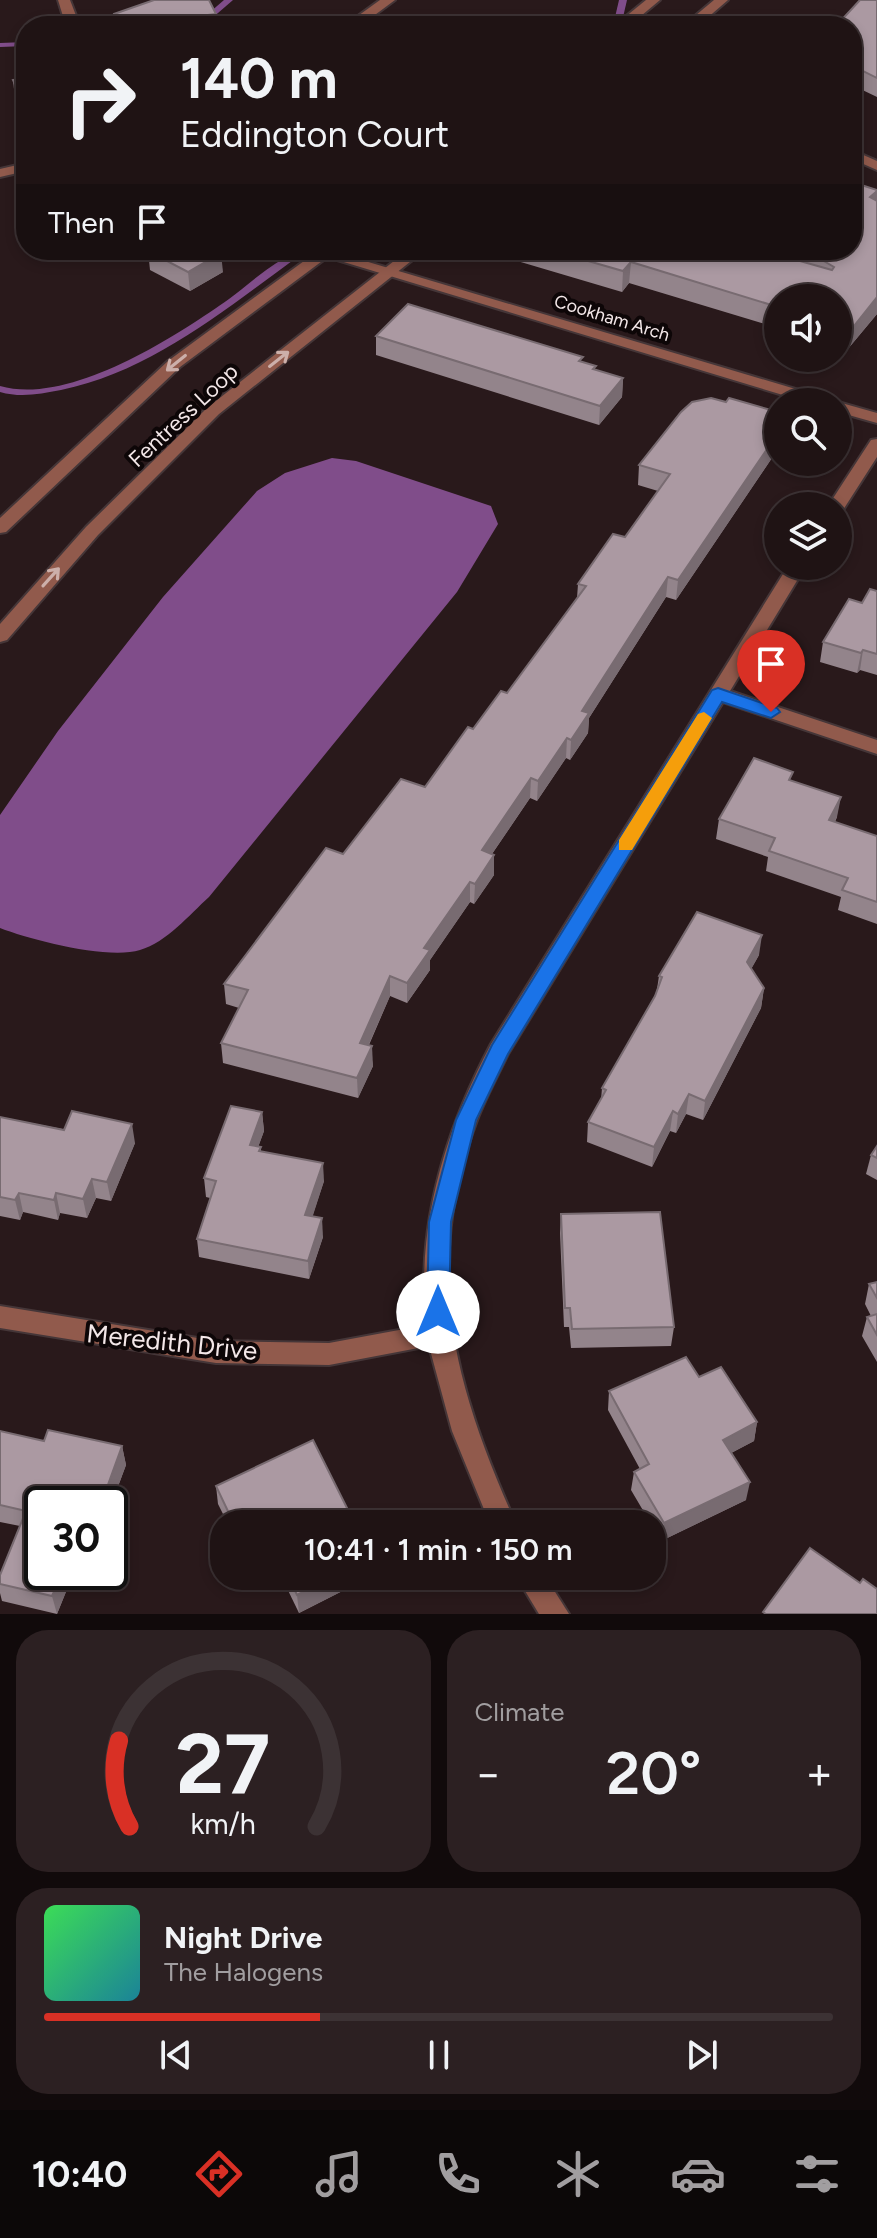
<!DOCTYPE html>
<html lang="en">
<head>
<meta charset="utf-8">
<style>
  body { margin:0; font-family:Figtree,sans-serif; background:#2c2022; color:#f1f3f6; height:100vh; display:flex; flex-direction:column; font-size:30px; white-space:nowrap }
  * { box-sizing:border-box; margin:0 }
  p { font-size:26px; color:#a19ea0 }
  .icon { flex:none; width:44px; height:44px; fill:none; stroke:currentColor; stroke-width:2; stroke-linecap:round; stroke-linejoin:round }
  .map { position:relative; height:1614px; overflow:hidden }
  .details { display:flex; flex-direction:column; gap:16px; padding:16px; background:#110a0b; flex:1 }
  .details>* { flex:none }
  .top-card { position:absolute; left:16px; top:16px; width:846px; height:244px; border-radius:32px; box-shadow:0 4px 12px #0003,0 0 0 2px #3c3234; background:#1f1314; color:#f1f3f6; overflow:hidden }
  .fabs { position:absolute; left:764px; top:284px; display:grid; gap:16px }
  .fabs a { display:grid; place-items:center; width:88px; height:88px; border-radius:50%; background:#1f1314; box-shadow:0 4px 12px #0003,0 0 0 2px #3c3234; font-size:40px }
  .speed { position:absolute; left:24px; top:1486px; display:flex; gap:16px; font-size:40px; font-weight:700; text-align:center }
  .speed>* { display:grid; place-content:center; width:104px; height:104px; border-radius:50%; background:#1f1314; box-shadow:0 4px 12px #0003,0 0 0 2px #3c3234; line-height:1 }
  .speed .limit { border:4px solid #111; border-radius:12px; background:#fff; color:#111 }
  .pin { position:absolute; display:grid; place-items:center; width:68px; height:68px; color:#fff; margin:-82px -34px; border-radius:50% 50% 50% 0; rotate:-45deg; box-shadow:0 0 8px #0007 }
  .pin .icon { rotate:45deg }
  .me { position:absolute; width:88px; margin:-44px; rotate:0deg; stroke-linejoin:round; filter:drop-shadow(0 0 6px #0008) }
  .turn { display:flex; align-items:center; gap:28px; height:168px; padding:0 32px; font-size:36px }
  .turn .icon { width:104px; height:104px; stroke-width:2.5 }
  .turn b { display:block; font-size:56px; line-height:68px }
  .then { display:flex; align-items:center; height:76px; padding:0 32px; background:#0003; gap:16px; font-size:30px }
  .big { font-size:60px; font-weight:600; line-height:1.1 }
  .details .card { flex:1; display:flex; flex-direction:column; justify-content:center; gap:12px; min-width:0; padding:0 28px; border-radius:32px; background:#2c2022 }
  .details .dial { align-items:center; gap:0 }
  .dial svg { height:208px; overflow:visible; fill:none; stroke:#3c3234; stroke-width:7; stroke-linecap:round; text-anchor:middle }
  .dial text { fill:#f1f3f6; stroke:none }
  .song { display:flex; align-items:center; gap:24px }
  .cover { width:96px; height:96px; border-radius:12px; background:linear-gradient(135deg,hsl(130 70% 55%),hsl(190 70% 35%)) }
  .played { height:8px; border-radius:4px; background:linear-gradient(90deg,#d93025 35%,#3c3234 35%) }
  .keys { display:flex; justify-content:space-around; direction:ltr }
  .heat { display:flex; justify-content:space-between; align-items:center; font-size:44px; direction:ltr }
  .details .tiles { flex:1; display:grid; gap:16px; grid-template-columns:1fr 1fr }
  .card:last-child { grid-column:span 2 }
  .trip { position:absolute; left:210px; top:1510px; width:456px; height:80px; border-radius:32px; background:#1f1314; box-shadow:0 4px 12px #0003,0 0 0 2px #3c3234; font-weight:600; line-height:80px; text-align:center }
  .tab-bar { display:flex; height:128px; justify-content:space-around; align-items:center; background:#0c0808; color:#a19ea0 }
  .tab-bar .icon { width:56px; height:56px }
  .tab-bar .current { color:#d93025 }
  .tab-bar b { font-size:36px; color:#f1f3f6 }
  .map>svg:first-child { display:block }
  .water { fill:#804d8a }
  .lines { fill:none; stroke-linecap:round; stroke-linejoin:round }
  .stream { fill:#804d8a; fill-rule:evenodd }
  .minor-casing { stroke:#453638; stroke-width:4 }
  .tertiary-casing { stroke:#453638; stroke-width:4 }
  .minor { fill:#915a4c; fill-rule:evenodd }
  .tertiary { fill:#915a4c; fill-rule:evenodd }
  .wall { fill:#93848b }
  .shaded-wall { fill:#786b71 }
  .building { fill:#ab99a2; stroke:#786b71; stroke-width:2 }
  .oneway { stroke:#ccafaa }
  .route { fill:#1a73e8; stroke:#114b97; stroke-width:2 }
  .slow { fill:#f59e0b }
  .labels { text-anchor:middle; stroke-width:8; stroke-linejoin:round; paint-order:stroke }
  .far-street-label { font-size:18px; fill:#f3e7e8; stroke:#0d0607 }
  .street-label { font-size:22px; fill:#f3e7e8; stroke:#0d0607 }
  .near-street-label { font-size:26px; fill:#f3e7e8; stroke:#0d0607 }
</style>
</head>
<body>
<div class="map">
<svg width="877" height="1614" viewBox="0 0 877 1614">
  <rect width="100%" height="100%" fill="#29191b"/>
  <path class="water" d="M332 458 356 461 491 506 498 524 457 592 209 897C189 915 167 942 140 950 108 960 31 940 0 928V815L58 731 163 597 257 491 285 473Z"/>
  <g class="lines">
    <g class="stream">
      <path d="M224 0H233L203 26H194Z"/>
      <path d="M619 0H627L621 26H613Z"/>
      <path d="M26 42V46L0 47V43Z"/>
      <path d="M26 150V157L21 160H15V156Z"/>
      <path d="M289 256 292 257V261C221 313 149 372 61 390 40 394 21 398 0 392V386C69 406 175 337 229 299 248 285 268 266 289 256Z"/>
    </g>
    <defs>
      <g id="minor">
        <path d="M58 0H70L80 26H66Z"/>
        <path d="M380 0H395L360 26H344Z"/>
        <path d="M852 150 877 161V170L852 159Z"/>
        <path d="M26 163V171L0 177V169Z"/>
        <path d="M304 250H328L829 399 831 402H806Z"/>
        <path d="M838 402 877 413V423L838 412Z"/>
        <path d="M877 439V457L843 510 838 511V506H828L871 440Z"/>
        <path d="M788 566H806L730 691 877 740V754L723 702 508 1054C498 1075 486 1097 477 1120 421 1270 454 1384 516 1524H490L452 1431 429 1346 329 1365 216 1363 0 1328V1306L216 1341 329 1343 426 1325C416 1225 445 1131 491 1044Z"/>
        <path d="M516 1576H545L569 1614H539Z"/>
      </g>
      <g id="tertiary">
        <path d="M646 0H660L629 26H614Z"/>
        <path d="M714 0H728L698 26H683Z"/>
        <path d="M319 250H337L180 367 6 532 0 533V518L168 361Z"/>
        <path d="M408 250H425L219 414 98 535 7 640 0 642V624L86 527 207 408Z"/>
      </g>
    </defs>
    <use href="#minor" class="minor-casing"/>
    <use href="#tertiary" class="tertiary-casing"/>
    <use href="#minor" class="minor"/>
    <use href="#tertiary" class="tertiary"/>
  </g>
  <g class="wall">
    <path d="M877 0V97L852 85V26Z"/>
    <path d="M26 78V121L15 98 13 80Z"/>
    <path d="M877 190V314L842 356 831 365 810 358H838V298H778V328L629 283 622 292 507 258 508 250H761L776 254 769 250H852Z"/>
    <path d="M148 251 223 272 190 291 150 270Z"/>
    <path d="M376 336 583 363 595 370 623 378 622 397 599 425 376 355Z"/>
    <path d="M726 402 778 412V449L676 600 666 597 589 718 588 733 570 760 566 758 537 801 530 798 492 854 494 875 474 904 470 902 430 960V970L407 1003 390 996 369 1045 373 1066 358 1098 223 1063 221 1043 239 1008 226 1004 224 984 343 854 425 787 473 729 507 693 577 598 578 584 625 537 658 491 638 485 639 465Z"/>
    <path d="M877 591V675L860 670 857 673 820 662 823 642 862 603Z"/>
    <path d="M792 781 837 817 835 822 877 836V924L838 910 841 897 766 871 768 857 716 839 719 819Z"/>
    <path d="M759 955 751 969 764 988 761 1008 703 1120 686 1114 676 1133 670 1131 652 1167 587 1142 588 1122 601 1100 602 1088 655 996 657 989 659 976Z"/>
    <path d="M262 1112 264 1131 258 1147H261V1151L324 1181 312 1217 323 1237 309 1279 199 1257 197 1239 210 1198 206 1197 204 1178Z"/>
    <path d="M0 1117 135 1143 111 1201 96 1198 87 1218 60 1213 58 1220 23 1212 20 1220 0 1216Z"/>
    <path d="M877 1146V1180L866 1174 871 1155Z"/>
    <path d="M561 1214 674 1327 671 1346 571 1348 569 1327H564L560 1233Z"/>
    <path d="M877 1282V1362L862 1336 867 1317 871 1316 865 1304 869 1284Z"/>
    <path d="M699 1377 757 1422 754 1441 731 1453 746 1500 661 1541 631 1490 634 1472 640 1469 608 1410 609 1391Z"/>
    <path d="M0 1431 44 1441 122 1446 126 1465 110 1508V1504H42V1572H74L57 1614 2 1601 0 1593V1575L20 1526 0 1522Z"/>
    <path d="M216 1486 355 1524H228L218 1504Z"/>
    <path d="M239 1576H276L246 1590Z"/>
    <path d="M281 1576H368V1578L299 1613Z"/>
  </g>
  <g class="shaded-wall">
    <path d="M216 14 217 26H123Z"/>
    <path d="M877 191V199L875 210 870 197Z"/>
    <path d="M221 253 223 272 190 291 188 272Z"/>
    <path d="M631 262 629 283 622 292 623 271Z"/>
    <path d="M877 297V314L842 356 831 365 832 358H838V341Z"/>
    <path d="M623 378 622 397 599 425 600 406Z"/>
    <path d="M778 433V449L676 600 678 580Z"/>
    <path d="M668 577 666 597 589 718 588 733 570 760 571 740 582 711Z"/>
    <path d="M863 650 860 670 857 673 861 653Z"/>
    <path d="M567 738 566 758 537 801 538 781Z"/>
    <path d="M531 778 530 798 481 870 482 850Z"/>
    <path d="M841 797 837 817 825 840 829 820Z"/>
    <path d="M494 855V875L474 904 475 884Z"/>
    <path d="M470 882V902L430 960V970L407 1003V983L424 948Z"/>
    <path d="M762 935 759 955 744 982 747 962Z"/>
    <path d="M390 976V996L361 1062 360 1043Z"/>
    <path d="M764 988 761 1008 703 1120 705 1101Z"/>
    <path d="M372 1046 373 1066 358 1098 357 1078Z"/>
    <path d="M689 1094 686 1114 676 1133 678 1114Z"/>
    <path d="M673 1111 670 1131 652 1167 654 1147Z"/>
    <path d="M262 1112 264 1131 252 1164 250 1145Z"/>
    <path d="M132 1124 135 1143 111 1201 107 1182Z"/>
    <path d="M323 1163 324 1181 307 1234 305 1215Z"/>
    <path d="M92 1179 96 1198 87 1218 83 1199Z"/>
    <path d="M19 1193 23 1212 20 1220 15 1200Z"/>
    <path d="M56 1193 60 1213 58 1220 54 1200Z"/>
    <path d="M322 1218 323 1237 309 1279 308 1261Z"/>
    <path d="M757 1422 754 1441 720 1459 723 1440Z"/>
    <path d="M122 1446 126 1465 110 1508V1504H101Z"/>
    <path d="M750 1482 746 1500 661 1541 664 1523Z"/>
    <path d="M63 1572H74L57 1614 52 1596Z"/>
    <path d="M244 1576H276L246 1590Z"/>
    <path d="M335 1576H368V1578L299 1613 297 1595Z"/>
  </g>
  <g class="building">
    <path d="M154 0H209L216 14 117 26 114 14Z"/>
    <path d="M860 0H877V78L855 67H852V26H836Z"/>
    <path d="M447 16 464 26H421Z"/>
    <path d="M26 78V108L13 80Z"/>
    <path d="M852 182 877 190V191L870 197 877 201V297L846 336 838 341V298H778V307L631 262 623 271 550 250H761L832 270 834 267 805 250H852Z"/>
    <path d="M149 250H216L221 253 188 272 148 251Z"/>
    <path d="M408 304 583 357 579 361 596 366 593 369 623 378 600 406 376 336Z"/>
    <path d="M711 398 726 402 729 398 778 412V433L678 580 668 577 582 711 589 713 571 740 567 738 538 781 531 778 482 850 494 855 475 884 470 882 424 948 430 950 407 983 390 976 360 1043 372 1046 357 1078 221 1043 248 990 224 984 326 848 343 854 401 779 425 787 468 727 473 729 501 691 507 693 586 586 578 584 613 534 625 537 670 474 639 465 681 412 692 402Z"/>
    <path d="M870 589 877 591V654L863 650 861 653 823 642 849 599 862 603Z"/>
    <path d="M754 758 793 772 789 780 841 797 829 820 877 836V902L842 890 848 878 769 851 775 838 719 819Z"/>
    <path d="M697 912 762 935 747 962 764 988 705 1101 689 1094 678 1114 673 1111 654 1147 588 1122 606 1090 602 1088 655 996 662 977 659 976Z"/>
    <path d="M231 1106 262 1112 250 1145 261 1147 259 1151 323 1163 305 1215 322 1218 308 1261 197 1239 216 1181 204 1178Z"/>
    <path d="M72 1111 132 1124 107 1182 92 1179 83 1199 56 1193 54 1200 19 1193 15 1200 0 1197V1117L64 1130Z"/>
    <path d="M877 1146V1158L871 1155Z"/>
    <path d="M660 1212 674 1327 572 1329 570 1308H565L561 1214Z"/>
    <path d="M877 1282V1298L869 1284Z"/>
    <path d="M877 1314V1335L867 1317Z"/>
    <path d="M686 1357 699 1377 721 1367 757 1422 723 1440 750 1482 664 1523 634 1472 649 1464 609 1391Z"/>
    <path d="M48 1430 122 1446 101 1504H42V1572H63L52 1596 0 1584V1575L26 1511 0 1505V1431L44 1441Z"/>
    <path d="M313 1440 355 1524H234L216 1486Z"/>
    <path d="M810 1548 860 1583 863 1579 877 1589V1614H766L763 1612Z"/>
    <path d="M288 1576H335L297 1595Z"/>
  </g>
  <defs><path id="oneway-shaft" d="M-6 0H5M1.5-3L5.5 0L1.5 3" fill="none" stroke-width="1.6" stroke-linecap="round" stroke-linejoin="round" transform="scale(2)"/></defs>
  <g class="oneway">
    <use href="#oneway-shaft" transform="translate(279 359) rotate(-38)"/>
    <use href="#oneway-shaft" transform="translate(176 363) rotate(141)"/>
    <use href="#oneway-shaft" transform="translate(51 577) rotate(-48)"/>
  </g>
  <path class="route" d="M718 688 777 708 780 712 771 718 722 702 508 1054 476 1120 451 1222 449 1312 446 1319 438 1322 430 1319 427 1312 429 1222 456 1120 492 1045 712 690Z"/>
  <path class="slow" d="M704 712 712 718 632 850H619V840L698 714Z"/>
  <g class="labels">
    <g class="far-street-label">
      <text transform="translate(612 318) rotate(17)" y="6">Cookham Arch</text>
    </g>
    <g class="street-label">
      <text transform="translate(183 415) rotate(-43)" y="8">Fentress Loop</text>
    </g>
    <g class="near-street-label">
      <text transform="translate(172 1342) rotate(6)" y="9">Meredith Drive</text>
    </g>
  </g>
</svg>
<div class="fabs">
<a><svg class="icon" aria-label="sound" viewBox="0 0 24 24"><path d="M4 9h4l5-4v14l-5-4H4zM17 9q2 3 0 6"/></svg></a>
<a><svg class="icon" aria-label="search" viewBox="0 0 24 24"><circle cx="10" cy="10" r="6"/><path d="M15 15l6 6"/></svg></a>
<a><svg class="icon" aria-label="layers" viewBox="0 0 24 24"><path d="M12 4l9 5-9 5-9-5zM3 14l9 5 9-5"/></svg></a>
</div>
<div class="speed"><div class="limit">30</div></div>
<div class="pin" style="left:771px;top:712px;background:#d93025"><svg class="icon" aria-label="arrive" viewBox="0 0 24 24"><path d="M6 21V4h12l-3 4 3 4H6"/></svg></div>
<svg class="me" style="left:438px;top:1312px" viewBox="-20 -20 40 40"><circle r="19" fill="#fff"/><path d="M0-13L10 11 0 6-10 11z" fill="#1a73e8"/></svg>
<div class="trip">10:41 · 1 min · 150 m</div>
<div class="top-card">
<div class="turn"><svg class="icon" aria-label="right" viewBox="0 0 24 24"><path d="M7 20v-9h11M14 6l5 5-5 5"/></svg><div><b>140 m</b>Eddington Court</div></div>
<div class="then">Then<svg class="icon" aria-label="arrive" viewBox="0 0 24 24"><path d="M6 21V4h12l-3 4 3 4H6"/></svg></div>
</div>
</div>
<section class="details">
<div class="tiles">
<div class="card dial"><svg viewBox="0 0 100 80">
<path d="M14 69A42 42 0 1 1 86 69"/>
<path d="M14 69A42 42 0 0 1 10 36" stroke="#d93025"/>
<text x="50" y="56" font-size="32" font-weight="700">27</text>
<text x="50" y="72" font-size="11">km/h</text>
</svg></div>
<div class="card"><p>Climate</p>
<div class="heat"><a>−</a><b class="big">20°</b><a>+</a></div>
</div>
<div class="card">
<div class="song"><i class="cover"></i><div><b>Night Drive</b><p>The Halogens</p></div></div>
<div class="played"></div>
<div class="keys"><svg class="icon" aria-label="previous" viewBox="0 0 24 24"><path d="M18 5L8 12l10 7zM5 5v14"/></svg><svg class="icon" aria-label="pause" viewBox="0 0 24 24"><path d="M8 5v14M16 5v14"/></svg><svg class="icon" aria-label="next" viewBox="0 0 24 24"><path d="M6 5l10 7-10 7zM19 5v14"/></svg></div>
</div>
</div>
</section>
<nav class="tab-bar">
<b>10:40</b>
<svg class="icon current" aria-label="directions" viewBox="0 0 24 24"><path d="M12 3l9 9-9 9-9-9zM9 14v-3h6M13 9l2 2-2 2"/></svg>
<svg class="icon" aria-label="music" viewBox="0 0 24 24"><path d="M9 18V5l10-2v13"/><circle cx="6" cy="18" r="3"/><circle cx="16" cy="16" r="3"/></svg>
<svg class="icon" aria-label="phone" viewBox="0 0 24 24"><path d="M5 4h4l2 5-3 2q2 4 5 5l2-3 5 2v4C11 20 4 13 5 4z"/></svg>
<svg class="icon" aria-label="climate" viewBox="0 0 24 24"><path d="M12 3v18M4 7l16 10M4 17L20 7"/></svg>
<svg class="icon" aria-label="car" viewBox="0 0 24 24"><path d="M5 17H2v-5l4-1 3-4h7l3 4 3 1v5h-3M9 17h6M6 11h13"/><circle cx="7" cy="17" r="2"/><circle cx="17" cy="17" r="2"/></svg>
<svg class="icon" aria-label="filters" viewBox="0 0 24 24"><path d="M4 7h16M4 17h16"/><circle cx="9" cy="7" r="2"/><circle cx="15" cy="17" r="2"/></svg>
</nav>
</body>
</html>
